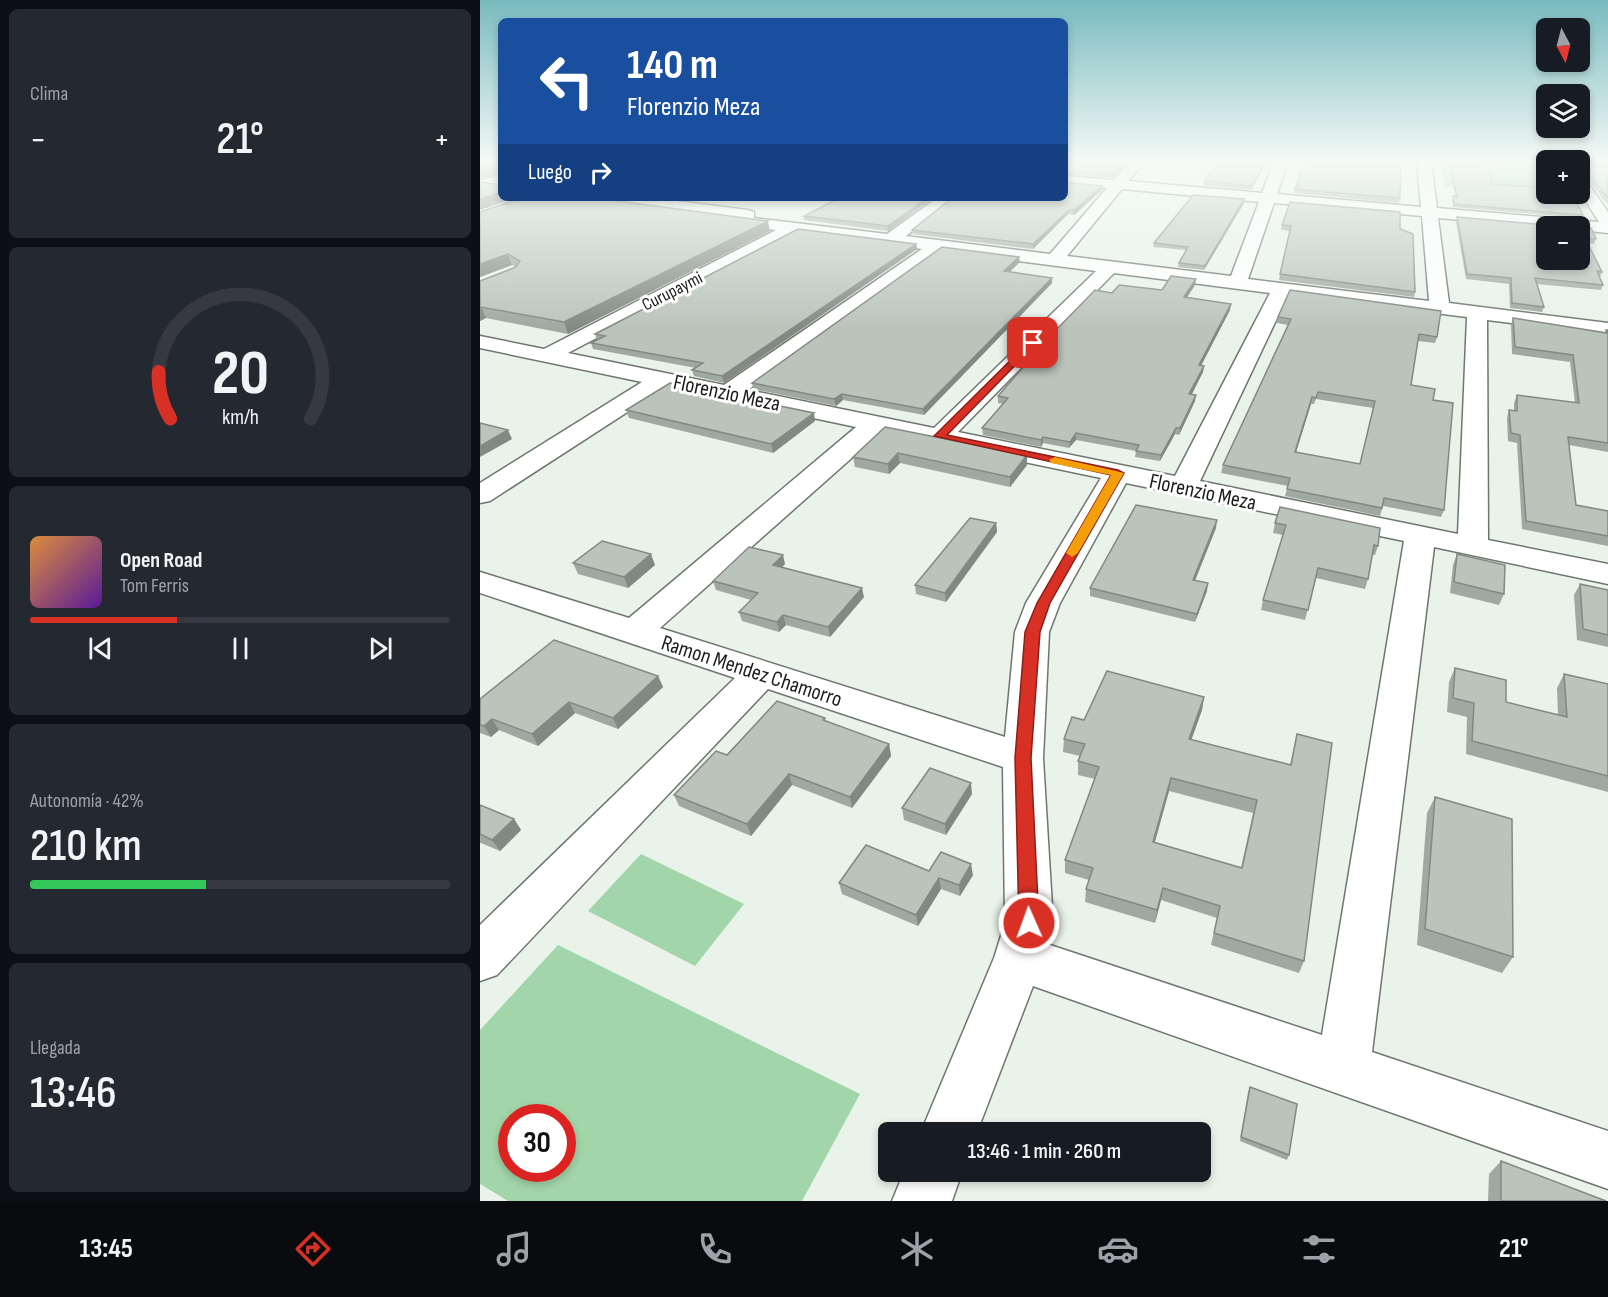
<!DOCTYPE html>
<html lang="es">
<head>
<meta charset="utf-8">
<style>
  body { margin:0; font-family:"Sofia Sans Condensed",sans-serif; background:#242831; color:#f1f3f6; height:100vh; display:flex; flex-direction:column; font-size:22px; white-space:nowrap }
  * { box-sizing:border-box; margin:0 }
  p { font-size:20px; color:#9ea1a6 }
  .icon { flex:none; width:33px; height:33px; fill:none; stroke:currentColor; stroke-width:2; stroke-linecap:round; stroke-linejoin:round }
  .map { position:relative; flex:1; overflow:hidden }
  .details { display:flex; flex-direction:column; gap:9px; padding:9px; background:#0d0f14; width:480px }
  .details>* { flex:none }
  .hud { position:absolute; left:18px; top:18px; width:570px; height:183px; border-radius:9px; box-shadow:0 3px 9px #0003; background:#1a4fa0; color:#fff; overflow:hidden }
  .needle { width:39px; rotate:173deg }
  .tools { position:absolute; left:1056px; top:18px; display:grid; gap:12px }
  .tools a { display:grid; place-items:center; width:54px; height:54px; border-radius:9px; background:#171b24; box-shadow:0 3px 9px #0003; font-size:30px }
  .speed { position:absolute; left:18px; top:1104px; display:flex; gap:12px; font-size:30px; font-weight:700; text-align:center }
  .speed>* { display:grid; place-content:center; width:78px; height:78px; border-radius:50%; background:#171b24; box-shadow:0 3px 9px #0003; line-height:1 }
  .speed .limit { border:9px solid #d22; background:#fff; color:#111 }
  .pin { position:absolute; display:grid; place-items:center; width:51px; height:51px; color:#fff; margin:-26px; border-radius:12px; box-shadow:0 3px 9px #0006 }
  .me { position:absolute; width:66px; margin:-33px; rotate:358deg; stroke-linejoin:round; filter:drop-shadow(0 0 4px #0008) }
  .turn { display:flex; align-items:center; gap:21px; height:126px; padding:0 30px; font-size:27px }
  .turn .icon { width:78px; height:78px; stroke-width:2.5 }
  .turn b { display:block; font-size:42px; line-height:51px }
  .then { display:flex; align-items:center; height:57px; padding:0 30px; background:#0003; gap:12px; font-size:22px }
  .big { font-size:45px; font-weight:600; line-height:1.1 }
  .details .tile { flex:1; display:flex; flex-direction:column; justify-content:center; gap:9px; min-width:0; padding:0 21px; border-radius:9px; background:#242831 }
  .details .dial { align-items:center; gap:0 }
  .dial svg { height:156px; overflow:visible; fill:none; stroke:#363941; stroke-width:7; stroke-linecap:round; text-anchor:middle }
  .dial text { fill:#f1f3f6; stroke:none }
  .song { display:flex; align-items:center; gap:18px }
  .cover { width:72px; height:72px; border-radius:9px; background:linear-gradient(135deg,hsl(30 70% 55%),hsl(270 70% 35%)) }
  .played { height:6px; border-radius:3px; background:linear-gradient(90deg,#d93025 35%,#363941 35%) }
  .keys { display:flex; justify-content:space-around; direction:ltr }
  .heat { display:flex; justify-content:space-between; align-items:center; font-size:33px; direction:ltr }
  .charge { height:9px; border-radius:4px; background:linear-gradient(90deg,#34c759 42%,#363941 0) }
  .trip { position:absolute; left:398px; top:1122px; width:333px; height:60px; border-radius:9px; background:#171b24; box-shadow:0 3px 9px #0003; font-weight:600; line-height:60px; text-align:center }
  .menu { display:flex; height:96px; justify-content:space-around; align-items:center; background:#090b0e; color:#9ea1a6 }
  .menu .icon { width:42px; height:42px }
  .menu .current { color:#d93025 }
  .menu b { font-size:27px; color:#f1f3f6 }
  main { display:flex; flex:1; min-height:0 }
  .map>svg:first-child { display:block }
  .green { fill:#a2d5aa; fill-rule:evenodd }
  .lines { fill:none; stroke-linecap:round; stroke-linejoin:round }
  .minor-casing { stroke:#6e776f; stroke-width:3 }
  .minor { fill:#fff; fill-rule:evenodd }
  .wall { fill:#a0a9a1; fill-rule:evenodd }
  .shaded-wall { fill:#828983 }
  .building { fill:#bac4bb; stroke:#828983; stroke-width:1.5; fill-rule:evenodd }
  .route { fill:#d93025; stroke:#8d1f18; stroke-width:1.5 }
  .slow { fill:#f59e0b }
  .labels { text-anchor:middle; stroke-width:6; stroke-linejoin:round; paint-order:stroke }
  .far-street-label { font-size:18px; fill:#191d1a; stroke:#fff }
  .street-label { font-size:22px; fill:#191d1a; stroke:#fff }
</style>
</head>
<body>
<main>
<section class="details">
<div class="tile"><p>Clima</p>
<div class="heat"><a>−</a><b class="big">21°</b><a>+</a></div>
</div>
<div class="tile dial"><svg viewBox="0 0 100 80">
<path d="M14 69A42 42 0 1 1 86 69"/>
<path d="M14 69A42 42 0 0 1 8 45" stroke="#d93025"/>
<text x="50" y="56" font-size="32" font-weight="700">20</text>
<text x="50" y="72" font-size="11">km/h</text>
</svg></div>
<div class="tile">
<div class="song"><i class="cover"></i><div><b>Open Road</b><p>Tom Ferris</p></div></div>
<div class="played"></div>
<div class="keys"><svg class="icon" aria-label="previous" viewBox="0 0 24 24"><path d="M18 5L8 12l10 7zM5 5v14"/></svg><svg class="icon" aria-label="pause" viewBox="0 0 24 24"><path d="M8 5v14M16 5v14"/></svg><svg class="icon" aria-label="next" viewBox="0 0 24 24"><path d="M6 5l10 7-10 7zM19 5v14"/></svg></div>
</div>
<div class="tile"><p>Autonomía · 42%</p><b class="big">210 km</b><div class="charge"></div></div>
<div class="tile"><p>Llegada</p><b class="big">13:46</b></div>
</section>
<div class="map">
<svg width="1128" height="1201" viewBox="0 0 1128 1201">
  <rect width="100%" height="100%" fill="#e9f3ea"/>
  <g class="green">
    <path d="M960 161H1066V193L965 186Z"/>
    <path d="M161 854 264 904 215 966 108 911Z"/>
    <path d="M78 945 380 1094 322 1201H28L0 1184V1030ZM32 1118H82V1168H32Z"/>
  </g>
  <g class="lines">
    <defs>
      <g id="minor">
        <path d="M651 161H665L648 181 782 193 794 161H808L797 194 941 207 937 161H951L957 208 1119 222 1100 192V178L1105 179 1128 212V233L1100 230V226L1066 227 958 218 969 303 1128 323V335L1007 320 1008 540 1128 564V584L954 547 892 1052 1128 1131V1189L553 986 497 1132H441L514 958 525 923 523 767 288 689 17 975 0 981V925L255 678 0 593V572L149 618 376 427 186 387 10 501 0 503V483L162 382 0 348V336L64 349 296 230 245 224 239 222 237 219 239 216 139 202 132 198H173L268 210 274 212V218L407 234 457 198H474L426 236 570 254 627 188 585 184V176L634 180ZM642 189 779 202 751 276 587 256ZM794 203 942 216 949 301 768 279ZM316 233 442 249 244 385 88 353ZM461 251 616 271 454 428 268 390ZM634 273 790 293 695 476 478 432ZM808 295 987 317 978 534 720 481ZM401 432 621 478 546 603 535 632 525 737 180 628ZM646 483 924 541 842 1035 567 944 573 923 563 758 569 632 580 603Z"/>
        <path d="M0 176 21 179V187L0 184Z"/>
        <path d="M424 1172H482L472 1201H412Z"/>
      </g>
    </defs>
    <use href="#minor" class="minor-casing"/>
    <use href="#minor" class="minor"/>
  </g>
  <g class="wall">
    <path d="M585 161H648L633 178 585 174Z"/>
    <path d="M733 161H787L771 190 723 185 724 181 737 165Z"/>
    <path d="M969 161H1007L1012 184 1103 215 1102 218 973 207 972 200 973 196H975Z"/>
    <path d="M1100 161H1128V203H1126L1107 178 1101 176 1100 173Z"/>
    <path d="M622 186V190L594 215 588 214 553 249 433 234 432 230Z"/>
    <path d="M815 189 920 198 919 203 814 193Z"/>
    <path d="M453 198 408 231 324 220V216Z"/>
    <path d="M764 203 724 270 698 267 699 263 706 250 673 247 674 243Z"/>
    <path d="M0 212 290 231 88 334 6 318 0 321V281L36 267 32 265 0 277Z"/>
    <path d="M977 217 1102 227 1116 239 1114 244 1108 243 1122 272 1120 277 1123 285 1121 290 1057 284 1064 307 1062 312 1030 308 1029 284 986 279 976 222Z"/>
    <path d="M802 225 920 229 935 292 934 297 799 280 810 231 801 230Z"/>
    <path d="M436 244 437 249 244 383 214 376 212 370 216 368 113 349 111 343 117 340 115 334Z"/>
    <path d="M539 257 540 262 529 272 572 283 444 415 363 400 356 406 273 389 272 383Z"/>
    <path d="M716 279 715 285 707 297 750 310 721 366 723 372 711 394 715 401 699 435 695 434 680 461 655 457 656 451 596 440 589 448 563 443 561 447 503 435 502 428 524 404 518 403V396L632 293 682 290Z"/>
    <path d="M798 317 957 337 955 343 938 341 931 385 953 400 964 510 961 517 903 506 900 516 805 496 808 486 741 473 743 465 808 325 797 323ZM836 399 893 408 880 464 816 452 831 404H834Z"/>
    <path d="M1033 318 1125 333 1126 330H1128V452L1089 445 1096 505 1128 511V546L1042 529 1037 443 1028 441 1027 418 1029 410 1034 411V403L1037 395 1095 403 1090 362 1032 354 1031 325Z"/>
    <path d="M146 410 335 421 293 453 149 418Z"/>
    <path d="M405 427 547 465 530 487 420 463 409 474 375 467 373 457Z"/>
    <path d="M516 523 517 532 466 602 436 594 435 585Z"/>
    <path d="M795 523 898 546 895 555H892L888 579 885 589 836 578 825 620 781 610 783 600 803 535 793 533Z"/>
    <path d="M736 528 715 580 727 591 715 622 610 596V588Z"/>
    <path d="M977 554 1024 594 1019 605 970 593 973 565Z"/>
    <path d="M93 563 175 565 148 588 98 574Z"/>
    <path d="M305 564 302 567 384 597 350 637 306 625 299 632 262 621 259 612 271 600 236 590 233 581Z"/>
    <path d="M1100 584 1128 590V647L1097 640 1094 595Z"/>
    <path d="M975 668 1026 702 1078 715 1077 688 1084 674 1128 685V792L986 754 987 717 967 712 969 682Z"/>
    <path d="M178 676 183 687 138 729 95 713 58 746 19 730 11 737 0 733V699Z"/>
    <path d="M724 697 722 710 711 740 810 765 817 734 824 961 819 973 731 945 737 918 681 900 675 923 605 902 606 889 609 880 585 873V860L615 779 598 775V761L600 756 583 752 584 739 604 720ZM689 791 773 813 761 868 675 842Z"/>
    <path d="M345 718 346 721 409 744 411 756 372 808 312 785 271 836 199 806 194 795 247 755Z"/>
    <path d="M492 794 466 835 424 820 422 808Z"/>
    <path d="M955 797 1033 957 1022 973 937 945 947 813Z"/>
    <path d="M0 805 34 819 41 830 20 851 1 843H0Z"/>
    <path d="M449 871 493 875 480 896 461 889 438 926 362 894 359 883Z"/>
    <path d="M770 1087 809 1155 807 1160 760 1141 768 1092Z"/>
    <path d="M1021 1161 1126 1201H1008L1009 1174Z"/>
  </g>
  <g class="shaded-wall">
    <path d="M645 161H648L633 178V174Z"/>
    <path d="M785 161H787L771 190 772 186Z"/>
    <path d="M21 164V174L0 181V171Z"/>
    <path d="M622 186V190L594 215V210Z"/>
    <path d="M21 192V198H35L0 210V199Z"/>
    <path d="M447 198H453L408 231V226Z"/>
    <path d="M764 199V203L724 270 725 266Z"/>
    <path d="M589 210 588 214 553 249V244Z"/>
    <path d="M288 221 290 231 88 334 84 322Z"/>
    <path d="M436 244 437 249 244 383 242 376Z"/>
    <path d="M28 254 32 265 0 277V264Z"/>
    <path d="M539 257 540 262 524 277V271Z"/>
    <path d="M572 278V283L444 415 443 409Z"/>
    <path d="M716 279 715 285 704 302V297Z"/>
    <path d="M751 304 750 310 718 371 719 365Z"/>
    <path d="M0 307H1L6 318 0 321Z"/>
    <path d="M724 366 723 372 709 400V394Z"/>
    <path d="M362 394 363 400 356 406 354 399Z"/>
    <path d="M716 395 715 401 699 435 700 428Z"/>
    <path d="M832 397 831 404 814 459 815 452Z"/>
    <path d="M334 413 335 421 293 453 291 444Z"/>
    <path d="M696 428 695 434 680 461 681 455Z"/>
    <path d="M28 430 32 439 0 457V446Z"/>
    <path d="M596 433V440L589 448 590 442Z"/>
    <path d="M563 437V443L561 447V440Z"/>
    <path d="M418 453 420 463 409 474 408 464Z"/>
    <path d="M547 455V465L530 487V477Z"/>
    <path d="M737 520 736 528 712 588 713 580Z"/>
    <path d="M516 523 517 532 466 602 465 593Z"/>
    <path d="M171 554 175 565 148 588 144 577Z"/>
    <path d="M303 555 305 564 295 574 293 565Z"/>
    <path d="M728 583 727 591 715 622 717 614Z"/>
    <path d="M382 588 384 597 350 637 348 627Z"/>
    <path d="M303 615 306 625 299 632 297 622Z"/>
    <path d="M178 676 183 687 138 729 133 718Z"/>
    <path d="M724 697 722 710 707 752 709 739Z"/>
    <path d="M89 702 95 713 58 746 52 734Z"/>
    <path d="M12 719 19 730 11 737 4 726Z"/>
    <path d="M409 744 411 756 372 808 370 797Z"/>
    <path d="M309 774 312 785 271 836 267 824Z"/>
    <path d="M691 778 689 791 671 855 673 842Z"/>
    <path d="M491 783 492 794 466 835 465 824Z"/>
    <path d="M34 819 41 830 20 851 12 840Z"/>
    <path d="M491 864 493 875 480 896 479 885Z"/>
    <path d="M459 878 461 889 438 926 436 915Z"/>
    <path d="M683 888 681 900 675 923 677 910Z"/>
  </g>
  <g class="building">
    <path d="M0 161H21V164L0 171Z"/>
    <path d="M585 161H645L633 174 585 171Z"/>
    <path d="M737 161H785L772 186 724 181 739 162Z"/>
    <path d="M825 161H921L920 198 815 189Z"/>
    <path d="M970 161H1007L1012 184 1066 188V194H1092L1103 215 974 204 973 196 977 197Z"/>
    <path d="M1100 161H1128V198L1108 173 1103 172 1100 167Z"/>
    <path d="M0 182 21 185V192L0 199Z"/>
    <path d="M585 182 622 186 594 210H589L553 244 432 230 472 198H585Z"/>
    <path d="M713 195 764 199 725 266 699 263 708 247 674 243Z"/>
    <path d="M42 198H115L288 221 84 322 0 307V281L36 267 40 261 28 254 0 264V212Z"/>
    <path d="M359 198H447L408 226 324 216Z"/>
    <path d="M810 202 920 212V229L933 234 935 292 800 274 811 226 802 225Z"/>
    <path d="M977 217 1067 225 1100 224 1102 227 1111 228 1116 239 1105 238 1122 272 1117 271 1123 285 1055 278 1064 307 1032 303 1031 278 987 274ZM1066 226H1100V260H1066Z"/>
    <path d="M318 229 436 244 242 376 212 370 223 363 111 343 125 336 115 334Z"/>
    <path d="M462 247 539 257 524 271 572 278 443 409 362 394 354 399 272 383Z"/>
    <path d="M691 276 716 279 704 297 751 304 719 365 724 366 709 394 716 395 700 428H696L681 455 656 451 659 445 596 433 590 442 563 437 561 440 502 428 528 398 518 396 575 331 615 290 632 293 639 285 682 290Z"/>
    <path d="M810 290 961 311 957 337 939 334 931 385 955 389 953 400 973 403 964 510 904 498 902 508 807 489 810 478 743 465 811 319 798 317ZM838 392 895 401 880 464 815 452 832 397 836 398Z"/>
    <path d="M1033 318 1127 333 1126 330H1128V443L1088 437 1096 505 1128 511V536L1046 521 1040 435 1031 433 1029 410 1037 411V395L1099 403 1093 355 1035 347Z"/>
    <path d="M190 383 334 413 291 444 146 410Z"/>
    <path d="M0 423 28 430 0 446Z"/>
    <path d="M405 427 547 455 530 477 418 453 408 464 373 457Z"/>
    <path d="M656 505 737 520 713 580 728 583 717 614 610 588Z"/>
    <path d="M800 507 900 528 898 546 894 545 888 579 838 568 828 610 783 600 806 525 795 523Z"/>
    <path d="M490 518 516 523 465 593 435 585Z"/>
    <path d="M122 541 171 554 144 577 93 563Z"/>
    <path d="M269 547 303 555 293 565 382 588 348 627 303 615 297 622 259 612 278 593 233 581Z"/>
    <path d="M977 554 1025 565 1024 594 974 582Z"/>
    <path d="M1100 584 1128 590V635L1103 629Z"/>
    <path d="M74 640 178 676 133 718 89 702 52 734 12 719 4 726 0 725V699Z"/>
    <path d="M975 668 1026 680V702L1087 717 1084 674 1128 684V776L992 741 994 703 973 698Z"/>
    <path d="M627 671 724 697 709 739 811 765 817 734 852 743 824 961 734 933 740 906 683 888 677 910 606 889 613 868 585 860 619 767 598 761 605 744 584 739 592 717 604 720ZM691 778 777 800 762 868 673 842Z"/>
    <path d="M297 701 345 718 343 720 409 744 370 797 309 774 267 824 194 795 236 751 247 755Z"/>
    <path d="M450 768 491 783 465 824 422 808Z"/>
    <path d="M955 797 1032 819 1033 957 945 929Z"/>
    <path d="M0 805 34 819 12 840 0 834Z"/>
    <path d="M386 845 449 871 461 852 491 864 479 885 459 878 436 915 359 883Z"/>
    <path d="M770 1087 817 1104 809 1155 761 1137Z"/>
    <path d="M1021 1161 1126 1201H1021Z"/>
  </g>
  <linearGradient id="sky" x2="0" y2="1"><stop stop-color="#78babf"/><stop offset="0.49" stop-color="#f5faf6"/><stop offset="1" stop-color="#f5faf6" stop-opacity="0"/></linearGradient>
  <rect width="1128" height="329" fill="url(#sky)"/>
  <path class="route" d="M550 341 557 343 467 435 638 470 644 473 570 603 560 632 551 758 559 923 556 929 549 932 542 929 539 923 535 758 545 632 557 603 631 475 454 436Z"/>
  <path class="slow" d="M575 457 644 473 598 553 592 557 586 553 631 475 571 463 569 460Z"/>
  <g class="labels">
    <g class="far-street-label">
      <text transform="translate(192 291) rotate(-27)" y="6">Curupaymi</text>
    </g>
    <g class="street-label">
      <text transform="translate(247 392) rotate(12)" y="8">Florenzio Meza</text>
      <text transform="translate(723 491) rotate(12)" y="8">Florenzio Meza</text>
      <text transform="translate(272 670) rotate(18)" y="8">Ramon Mendez Chamorro</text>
    </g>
  </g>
</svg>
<div class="tools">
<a><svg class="needle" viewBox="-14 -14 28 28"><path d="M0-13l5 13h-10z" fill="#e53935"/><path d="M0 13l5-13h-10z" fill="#9ea1a6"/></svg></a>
<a><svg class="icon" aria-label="layers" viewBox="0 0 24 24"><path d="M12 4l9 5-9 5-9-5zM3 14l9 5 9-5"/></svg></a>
<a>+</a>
<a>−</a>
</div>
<div class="speed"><div class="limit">30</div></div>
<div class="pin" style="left:553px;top:343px;background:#d93025"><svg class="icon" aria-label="arrive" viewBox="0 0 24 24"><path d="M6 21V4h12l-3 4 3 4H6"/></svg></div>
<svg class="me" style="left:549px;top:923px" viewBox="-20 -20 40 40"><circle r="17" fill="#d93025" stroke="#fff" stroke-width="3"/><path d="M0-11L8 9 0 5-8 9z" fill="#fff"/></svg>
<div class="trip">13:46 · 1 min · 260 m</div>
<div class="hud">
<div class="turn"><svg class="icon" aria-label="left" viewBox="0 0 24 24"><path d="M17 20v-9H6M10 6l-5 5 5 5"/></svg><div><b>140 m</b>Florenzio Meza</div></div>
<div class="then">Luego<svg class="icon" aria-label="right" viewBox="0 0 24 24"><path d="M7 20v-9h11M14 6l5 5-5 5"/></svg></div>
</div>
</div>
</main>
<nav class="menu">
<b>13:45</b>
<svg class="icon current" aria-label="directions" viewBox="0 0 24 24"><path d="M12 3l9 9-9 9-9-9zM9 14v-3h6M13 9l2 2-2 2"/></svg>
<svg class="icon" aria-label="music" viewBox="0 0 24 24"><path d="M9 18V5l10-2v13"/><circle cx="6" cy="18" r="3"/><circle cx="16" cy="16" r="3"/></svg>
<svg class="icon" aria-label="phone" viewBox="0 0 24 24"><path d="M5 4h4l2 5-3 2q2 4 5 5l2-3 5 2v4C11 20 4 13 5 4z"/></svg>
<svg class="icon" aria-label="climate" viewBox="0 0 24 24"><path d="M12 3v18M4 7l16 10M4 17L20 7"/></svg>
<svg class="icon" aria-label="car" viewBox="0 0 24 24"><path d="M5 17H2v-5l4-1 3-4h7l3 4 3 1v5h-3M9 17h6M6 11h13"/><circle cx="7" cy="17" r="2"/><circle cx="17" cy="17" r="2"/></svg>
<svg class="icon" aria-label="filters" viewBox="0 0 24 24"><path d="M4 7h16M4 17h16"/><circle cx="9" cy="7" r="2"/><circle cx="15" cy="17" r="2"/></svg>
<b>21°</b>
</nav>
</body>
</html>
